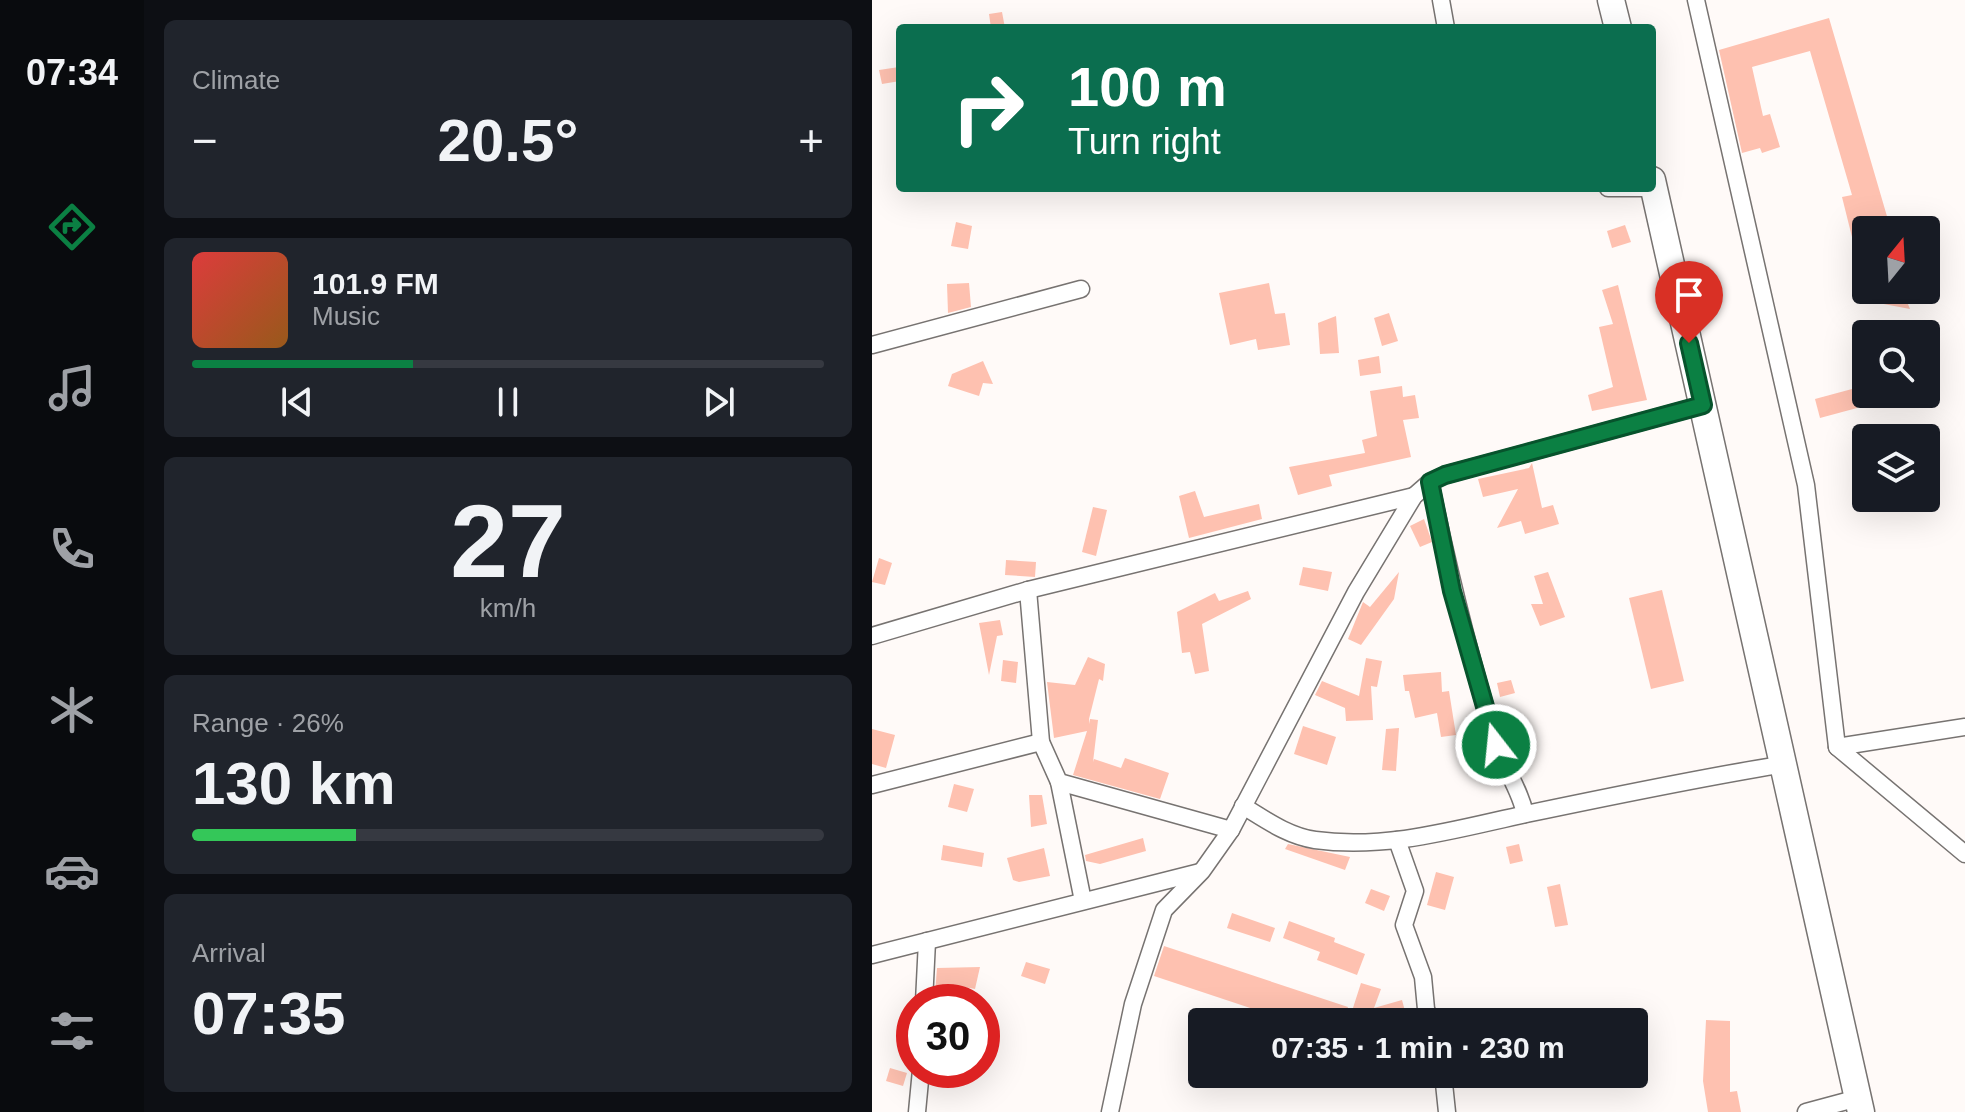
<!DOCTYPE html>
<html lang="en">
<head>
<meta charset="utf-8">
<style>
  body { margin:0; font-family:Arial,sans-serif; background:#20242c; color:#f1f3f6; height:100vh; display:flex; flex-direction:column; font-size:30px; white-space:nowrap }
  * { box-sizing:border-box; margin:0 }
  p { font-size:26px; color:#9ea1a6 }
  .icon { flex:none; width:44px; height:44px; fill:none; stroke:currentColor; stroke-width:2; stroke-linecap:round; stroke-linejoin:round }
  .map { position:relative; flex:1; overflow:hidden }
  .drawer { display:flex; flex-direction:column; gap:20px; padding:20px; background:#0d0f14; width:728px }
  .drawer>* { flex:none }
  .top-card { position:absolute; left:24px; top:24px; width:760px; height:168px; border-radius:8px; box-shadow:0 8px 32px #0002; background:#0b6e4f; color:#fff; overflow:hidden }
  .needle { width:52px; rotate:18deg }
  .controls { position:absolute; left:980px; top:216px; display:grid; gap:16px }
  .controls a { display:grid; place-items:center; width:88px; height:88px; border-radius:8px; background:#171b24; box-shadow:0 8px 32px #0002; font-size:40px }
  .speed { position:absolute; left:24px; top:984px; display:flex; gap:16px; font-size:40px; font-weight:700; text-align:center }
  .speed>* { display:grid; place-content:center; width:104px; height:104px; border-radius:50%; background:#171b24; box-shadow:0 8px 32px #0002; line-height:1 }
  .speed .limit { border:12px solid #d22; background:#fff; color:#111 }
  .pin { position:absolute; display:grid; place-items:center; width:68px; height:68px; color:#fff; margin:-82px -34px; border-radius:50% 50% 50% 0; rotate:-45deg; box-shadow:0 0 8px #0007 }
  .pin .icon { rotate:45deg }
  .me { position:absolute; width:88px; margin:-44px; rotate:344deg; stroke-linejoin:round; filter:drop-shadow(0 0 6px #0008) }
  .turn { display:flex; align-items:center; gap:28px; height:168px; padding:0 40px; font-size:36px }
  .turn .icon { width:104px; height:104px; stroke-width:2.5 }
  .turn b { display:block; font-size:56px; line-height:68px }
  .big { font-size:60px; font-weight:700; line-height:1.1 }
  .drawer .widget { flex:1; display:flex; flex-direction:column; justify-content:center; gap:12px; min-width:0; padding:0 28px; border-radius:12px; background:#20242c }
  .drawer .dial { align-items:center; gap:0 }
  .dial b { font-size:104px; line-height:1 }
  .song { display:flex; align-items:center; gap:24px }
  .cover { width:96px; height:96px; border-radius:12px; background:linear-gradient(135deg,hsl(0 70% 55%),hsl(30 70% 35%)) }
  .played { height:8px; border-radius:4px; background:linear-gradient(90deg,#0b8043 35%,#363941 35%) }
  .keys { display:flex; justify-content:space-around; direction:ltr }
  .heat { display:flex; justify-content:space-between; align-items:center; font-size:44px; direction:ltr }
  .charge { height:12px; border-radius:6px; background:linear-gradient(90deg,#34c759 26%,#363941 0) }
  .trip { position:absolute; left:316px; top:1008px; width:460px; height:80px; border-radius:8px; background:#171b24; box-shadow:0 8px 32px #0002; font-weight:700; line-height:80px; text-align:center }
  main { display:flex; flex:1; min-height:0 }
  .dock { display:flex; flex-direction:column; width:144px; justify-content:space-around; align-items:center; background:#090b0e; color:#9ea1a6 }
  .dock .icon { width:56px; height:56px }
  .dock .current { color:#0b8043 }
  .dock b { font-size:36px; color:#f1f3f6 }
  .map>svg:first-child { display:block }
  .building { fill:#fec1b0 }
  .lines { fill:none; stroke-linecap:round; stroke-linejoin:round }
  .minor-casing { stroke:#777371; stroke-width:19 }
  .primary-casing { stroke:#777371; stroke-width:29 }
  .minor { stroke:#fff; stroke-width:16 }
  .primary { stroke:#fff; stroke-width:26 }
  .route-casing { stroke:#07532c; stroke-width:20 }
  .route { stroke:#0b8043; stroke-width:14 }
</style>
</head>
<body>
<main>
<nav class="dock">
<b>07:34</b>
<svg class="icon current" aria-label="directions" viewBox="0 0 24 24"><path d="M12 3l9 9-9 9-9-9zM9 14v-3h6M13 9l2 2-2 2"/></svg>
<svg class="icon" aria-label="music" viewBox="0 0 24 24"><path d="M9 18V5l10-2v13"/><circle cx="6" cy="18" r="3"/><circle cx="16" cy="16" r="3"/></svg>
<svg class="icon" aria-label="phone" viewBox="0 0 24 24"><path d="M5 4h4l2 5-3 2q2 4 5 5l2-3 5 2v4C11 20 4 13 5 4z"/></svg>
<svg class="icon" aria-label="climate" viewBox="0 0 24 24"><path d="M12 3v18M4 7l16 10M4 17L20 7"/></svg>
<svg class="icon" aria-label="car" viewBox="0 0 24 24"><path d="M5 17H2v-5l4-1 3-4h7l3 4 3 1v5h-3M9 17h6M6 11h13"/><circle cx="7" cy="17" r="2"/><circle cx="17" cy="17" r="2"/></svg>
<svg class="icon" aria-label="filters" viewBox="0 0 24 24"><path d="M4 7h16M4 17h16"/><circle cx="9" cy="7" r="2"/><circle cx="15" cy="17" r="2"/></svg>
</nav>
<section class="drawer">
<div class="widget"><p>Climate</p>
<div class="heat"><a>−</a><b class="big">20.5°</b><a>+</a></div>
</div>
<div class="widget">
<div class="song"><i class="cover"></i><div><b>101.9 FM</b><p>Music</p></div></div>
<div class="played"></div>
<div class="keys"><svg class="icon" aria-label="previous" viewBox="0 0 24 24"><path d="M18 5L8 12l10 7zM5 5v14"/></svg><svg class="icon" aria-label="pause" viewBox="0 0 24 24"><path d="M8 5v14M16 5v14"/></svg><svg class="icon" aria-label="next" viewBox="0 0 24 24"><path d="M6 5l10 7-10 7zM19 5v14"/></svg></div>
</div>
<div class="widget dial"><b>27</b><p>km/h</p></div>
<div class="widget"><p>Range · 26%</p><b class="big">130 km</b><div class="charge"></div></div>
<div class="widget"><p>Arrival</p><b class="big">07:35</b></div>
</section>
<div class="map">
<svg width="1093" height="1112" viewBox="0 0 1093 1112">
  <rect width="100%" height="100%" fill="#fffaf8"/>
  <g class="building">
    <path d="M130 12 133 28H119L117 14Z"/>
    <path d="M957 18 1019 230H994V272L989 273 970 197 980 195 938 51 880 67 891 116 898 114 908 147 890 153 888 148 870 153 847 50Z"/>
    <path d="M27 67 28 81 10 84 7 70Z"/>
    <path d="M84 222 100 226 96 249 79 246Z"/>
    <path d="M753 225 759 242 740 248 735 231Z"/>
    <path d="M97 283 99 307 76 313 75 284Z"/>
    <path d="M397 283 403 314 413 313 418 345 386 350 384 339 358 345 347 293Z"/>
    <path d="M746 285 775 400 720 411 716 395 741 387 727 327 741 324 730 290Z"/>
    <path d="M1003 290 1031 292 1038 309 1001 302Z"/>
    <path d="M517 313 526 341 510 346 502 318Z"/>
    <path d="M464 316 467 353 448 354 446 323Z"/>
    <path d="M507 356 509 373 488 376 486 360Z"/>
    <path d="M111 361 121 384 111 383 107 396 76 386 80 374Z"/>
    <path d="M530 386 531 397 543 395 547 418 531 420 539 457 457 475 460 486 426 495 417 467 493 453 490 440 505 436 498 391Z"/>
    <path d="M980 389 985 408 948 418 943 399Z"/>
    <path d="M660 463 670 508 681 505 687 524 653 534 649 521 625 528 646 489 611 497 606 479 657 468Z"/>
    <path d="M323 491 332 517 387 504 390 519 317 538 307 496Z"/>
    <path d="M221 507 235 510 224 556 210 552Z"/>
    <path d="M552 519 560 542 548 547 538 526Z"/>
    <path d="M7 558 20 563 13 585 0 582Z"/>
    <path d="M134 560 164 562 163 577 133 575Z"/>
    <path d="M431 567 460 572 456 591 427 585Z"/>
    <path d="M527 572 522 599 489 645 476 639 491 602 498 607Z"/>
    <path d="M676 572 693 617 668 626 659 604H671L662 576Z"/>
    <path d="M790 590 812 681 779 689 757 598Z"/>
    <path d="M376 591 379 599 330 624 337 671 323 674 318 652 310 653 305 612 343 593 347 601Z"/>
    <path d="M128 620 131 635 125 636 117 675 107 623Z"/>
    <path d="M216 657 233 664 231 681 227 679 217 719V724L218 719 226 720 221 762 222 759 249 768 253 758 297 773 288 799 201 775 215 731 182 738 175 682 203 685Z"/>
    <path d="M494 658 510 661 505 687 499 686 501 720 474 721 473 708 443 695 450 681 487 696Z"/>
    <path d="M131 660 146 662 144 683 129 681Z"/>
    <path d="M569 672 570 692 577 691 584 735 569 737 565 713 543 718 537 691H533L531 675Z"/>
    <path d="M639 680 643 693 628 697 625 683Z"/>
    <path d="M431 726 464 737 455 765 422 754Z"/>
    <path d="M527 728 524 771 510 770 514 729Z"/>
    <path d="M0 729 23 735 14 768 0 764Z"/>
    <path d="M82 784 102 789 95 812 76 807Z"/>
    <path d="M157 795H170L175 824 159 827Z"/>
    <path d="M271 838 274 851 228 864 214 861 213 855Z"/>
    <path d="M416 844 478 857 473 870 413 849Z"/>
    <path d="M647 844 651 861 638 864 634 847Z"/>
    <path d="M71 845 112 853 110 867 69 860Z"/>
    <path d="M172 848 178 876 147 882 141 880 135 858Z"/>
    <path d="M564 872 582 877 573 910 555 905Z"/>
    <path d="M688 884 696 925 683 927 675 887Z"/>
    <path d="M499 889 518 896 512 911 493 903Z"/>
    <path d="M360 913 403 928 398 942 355 928Z"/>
    <path d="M417 921 463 938 462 942 493 954 485 975 445 960 448 952 411 938Z"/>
    <path d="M292 946 476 1007 471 1022H420L282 976Z"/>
    <path d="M154 962 178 969 173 984 149 976Z"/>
    <path d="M108 967 103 989 82 985V994H63L65 968Z"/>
    <path d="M489 983 509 989 502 1008 530 1000 536 1022H514L480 1011Z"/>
    <path d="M834 1020 858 1021V1092L865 1091 869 1112H836L831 1081Z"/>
    <path d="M18 1068 35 1073 31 1086 14 1081Z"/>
  </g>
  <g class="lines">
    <defs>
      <g id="minor">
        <path d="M569 0 574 28"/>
        <path d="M824 0 934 485 965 747 1093 854"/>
        <path d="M736 188H774"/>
        <path d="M0 345 209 289"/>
        <path d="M558 482C576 569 597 655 623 740 630 766 648 788 653 814"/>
        <path d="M156 590 169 742 187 782 359 830"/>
        <path d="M0 636 156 590 542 496"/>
        <path d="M965 747 1093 727"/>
        <path d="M187 782 211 901"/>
        <path d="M0 785 169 742"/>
        <path d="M371 806C394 820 416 836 443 840 514 850 585 829 654 814 740 796 826 778 913 764"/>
        <path d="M525 840 543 891 532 925 551 977 554 1009 559 1022"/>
        <path d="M0 955 328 872"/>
        <path d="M52 1002 55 941"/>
        <path d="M571 1074 575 1112"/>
        <path d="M45 1112 49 1070"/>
        <path d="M238 1112 261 1004 292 910 330 871 359 830 484 592 542 496 558 482 573 475 831 405"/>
        <path d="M934 1112 986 1098"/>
      </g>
      <g id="primary">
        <path d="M739 0 746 28"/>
        <path d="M780 180 989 1112"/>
      </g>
    </defs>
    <use href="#minor" class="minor-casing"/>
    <use href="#primary" class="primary-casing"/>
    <use href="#minor" class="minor"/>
    <use href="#primary" class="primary"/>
  </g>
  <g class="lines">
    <defs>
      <path id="route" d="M624 745 580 591 558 482 573 475 831 405 817 343"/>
    </defs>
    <use href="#route" class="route-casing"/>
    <use href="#route" class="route"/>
  </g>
</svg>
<div class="controls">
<a><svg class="needle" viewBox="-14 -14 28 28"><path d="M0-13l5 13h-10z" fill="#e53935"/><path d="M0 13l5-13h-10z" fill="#9ea1a6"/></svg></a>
<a><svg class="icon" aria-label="search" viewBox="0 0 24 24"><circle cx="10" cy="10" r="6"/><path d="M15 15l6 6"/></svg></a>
<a><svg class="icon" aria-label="layers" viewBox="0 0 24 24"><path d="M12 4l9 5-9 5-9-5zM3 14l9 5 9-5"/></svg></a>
</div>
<div class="speed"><div class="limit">30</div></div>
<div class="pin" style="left:817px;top:343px;background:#d93025"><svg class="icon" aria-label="arrive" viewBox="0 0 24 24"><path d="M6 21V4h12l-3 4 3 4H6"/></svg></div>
<svg class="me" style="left:624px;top:745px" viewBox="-20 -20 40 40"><circle r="17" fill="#0b8043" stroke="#fff" stroke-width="3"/><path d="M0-11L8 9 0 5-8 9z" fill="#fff"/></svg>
<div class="trip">07:35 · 1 min · 230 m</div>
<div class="top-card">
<div class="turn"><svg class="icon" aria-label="right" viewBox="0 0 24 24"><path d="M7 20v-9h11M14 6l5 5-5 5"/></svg><div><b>100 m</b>Turn right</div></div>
</div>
</div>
</main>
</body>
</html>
